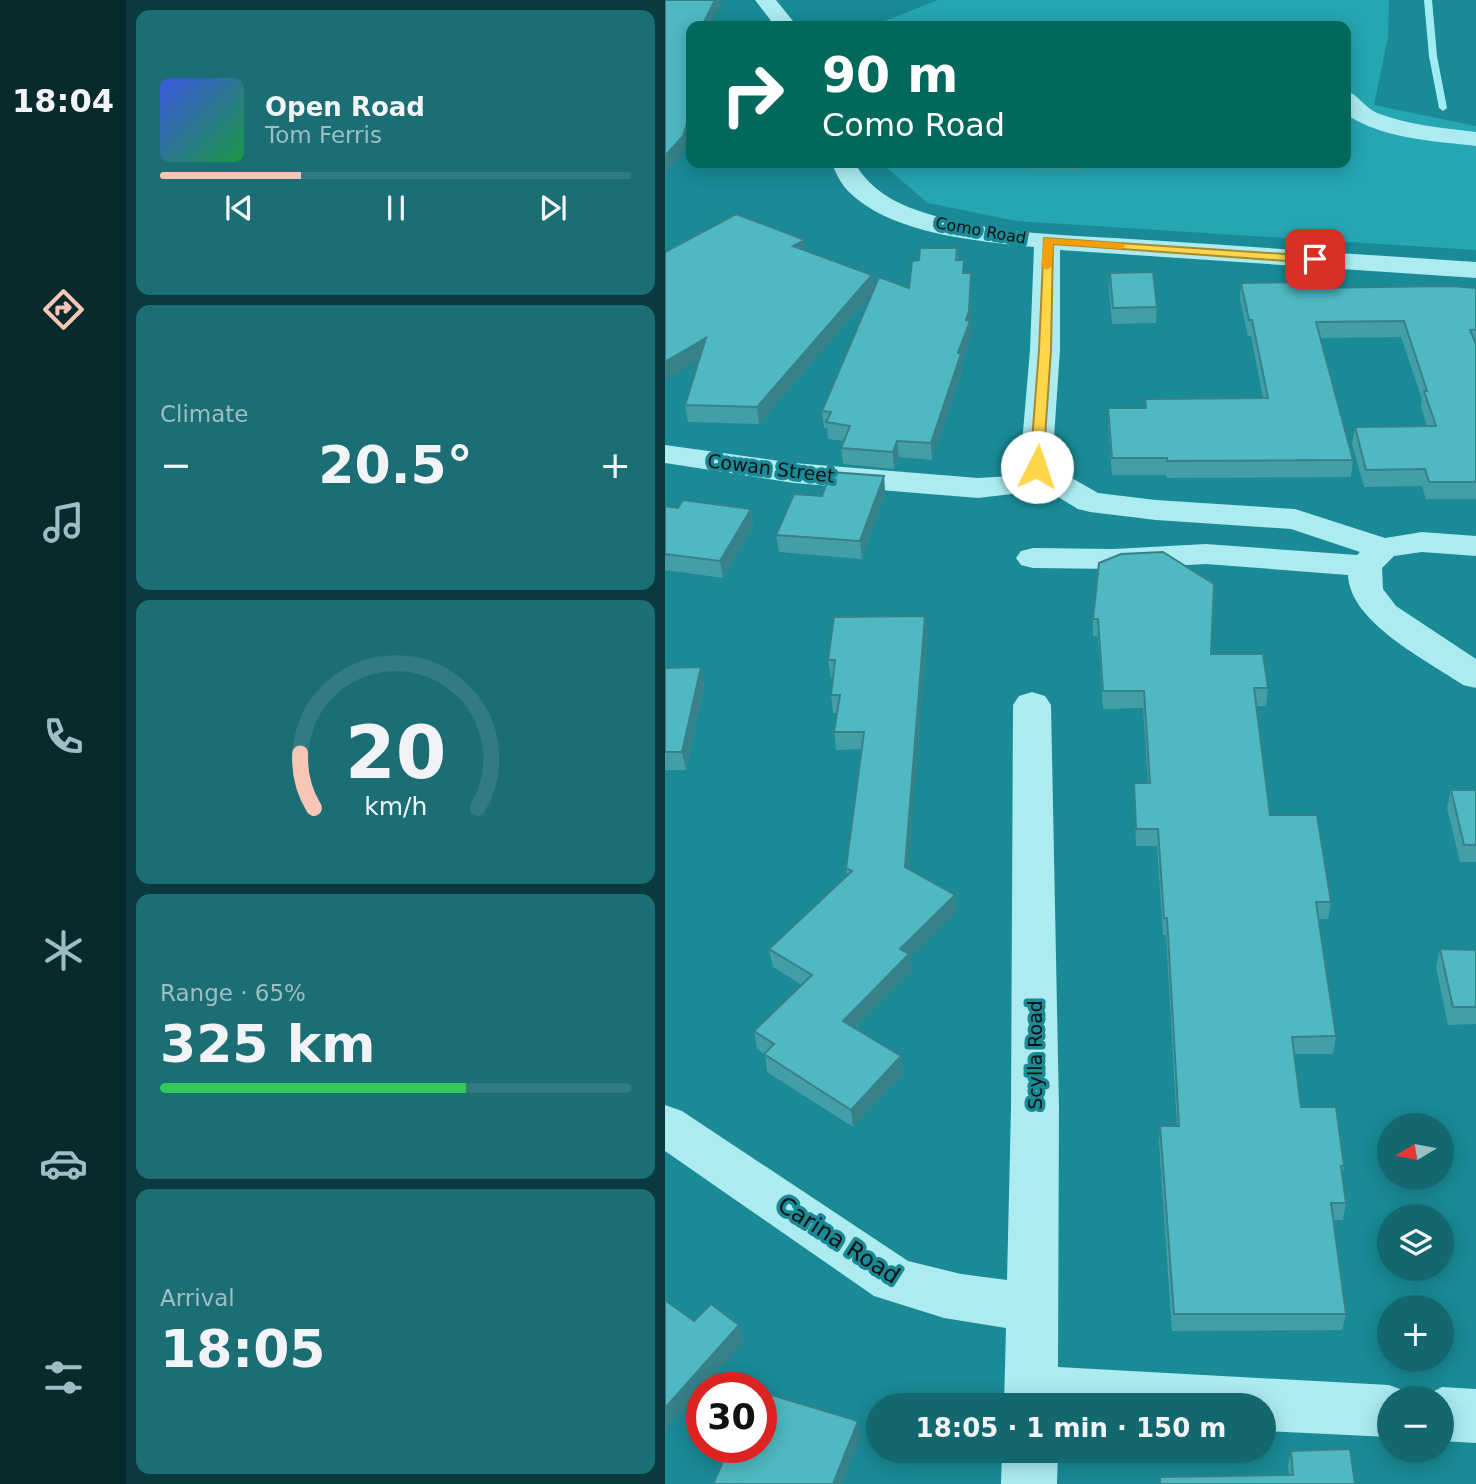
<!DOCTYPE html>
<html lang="en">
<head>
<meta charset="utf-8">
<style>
  body { margin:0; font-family:"DejaVu Sans",sans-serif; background:#1c6e75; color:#f1f3f6; height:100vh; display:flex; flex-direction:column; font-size:26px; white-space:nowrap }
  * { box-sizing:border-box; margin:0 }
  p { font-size:23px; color:#9dbec3 }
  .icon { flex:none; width:38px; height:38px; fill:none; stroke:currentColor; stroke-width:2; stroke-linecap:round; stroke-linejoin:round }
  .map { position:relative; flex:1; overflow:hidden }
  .drawer { display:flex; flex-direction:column; gap:10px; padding:10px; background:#0a393e; width:539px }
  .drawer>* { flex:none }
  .banner { position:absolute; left:21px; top:21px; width:665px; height:147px; border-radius:14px; box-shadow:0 4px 18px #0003; background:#00695c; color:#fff; overflow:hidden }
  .needle { width:46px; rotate:260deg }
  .buttons { position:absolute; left:712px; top:1113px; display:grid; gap:14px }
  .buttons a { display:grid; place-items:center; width:77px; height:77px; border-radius:50%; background:#136870; box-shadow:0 4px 18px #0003; font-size:35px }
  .speed { position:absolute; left:21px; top:1372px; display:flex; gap:14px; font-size:35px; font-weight:700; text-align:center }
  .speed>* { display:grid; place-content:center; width:91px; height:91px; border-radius:50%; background:#136870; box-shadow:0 4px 18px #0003; line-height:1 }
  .speed .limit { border:10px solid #d22; background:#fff; color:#111 }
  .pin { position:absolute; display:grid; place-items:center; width:60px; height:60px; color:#fff; margin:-30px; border-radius:14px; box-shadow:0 4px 10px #0006 }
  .me { position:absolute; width:77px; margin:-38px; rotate:4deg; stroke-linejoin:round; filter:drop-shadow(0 0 5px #0008) }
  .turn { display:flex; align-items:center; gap:24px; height:147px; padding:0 21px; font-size:32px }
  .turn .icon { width:91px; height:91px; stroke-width:2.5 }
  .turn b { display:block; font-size:49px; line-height:60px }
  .big { font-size:52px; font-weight:800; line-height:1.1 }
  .drawer .card { flex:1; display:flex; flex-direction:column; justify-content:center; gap:10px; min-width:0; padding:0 24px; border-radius:14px; background:#1c6e75 }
  .drawer .dial { align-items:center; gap:0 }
  .dial svg { height:182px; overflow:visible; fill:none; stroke:#327b83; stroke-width:7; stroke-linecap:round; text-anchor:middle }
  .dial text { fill:#f1f3f6; stroke:none }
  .song { display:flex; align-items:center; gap:21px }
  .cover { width:84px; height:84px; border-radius:10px; background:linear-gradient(135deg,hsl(230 70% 55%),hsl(140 70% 35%)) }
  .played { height:7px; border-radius:4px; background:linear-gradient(90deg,#f7c6b7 30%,#327b83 30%) }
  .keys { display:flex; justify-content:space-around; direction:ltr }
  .heat { display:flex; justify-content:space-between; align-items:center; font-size:38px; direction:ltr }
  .charge { height:10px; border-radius:5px; background:linear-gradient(90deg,#34c759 65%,#327b83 0) }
  .trip { position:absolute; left:201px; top:1393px; width:410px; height:70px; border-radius:35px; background:#136870; box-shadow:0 4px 18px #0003; font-weight:800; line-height:70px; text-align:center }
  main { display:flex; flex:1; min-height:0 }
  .menu { display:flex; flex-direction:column; width:126px; justify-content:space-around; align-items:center; background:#082a2d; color:#9dbec3 }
  .menu .icon { width:49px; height:49px }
  .menu .active { color:#f7c6b7 }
  .menu b { font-size:32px; color:#f1f3f6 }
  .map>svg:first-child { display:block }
  .green { fill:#26a5b2 }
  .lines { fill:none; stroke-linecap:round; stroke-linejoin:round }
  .stream { fill:#9fedf3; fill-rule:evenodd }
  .minor { fill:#acebf0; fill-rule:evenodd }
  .wall { fill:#449ea7 }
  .shaded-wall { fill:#378188 }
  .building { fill:#4fb8c2; stroke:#378188; stroke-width:2 }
  .route { fill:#ffd54a; stroke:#a68a30; stroke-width:2 }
  .slow { fill:#f59e0b }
  .labels { text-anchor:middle; stroke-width:7; stroke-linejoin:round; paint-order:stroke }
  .far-street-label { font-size:16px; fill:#111; stroke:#198a96 }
  .street-label { font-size:19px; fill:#111; stroke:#198a96 }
  .near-street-label { font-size:23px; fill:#111; stroke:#198a96 }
</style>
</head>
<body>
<main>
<nav class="menu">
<b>18:04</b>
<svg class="icon active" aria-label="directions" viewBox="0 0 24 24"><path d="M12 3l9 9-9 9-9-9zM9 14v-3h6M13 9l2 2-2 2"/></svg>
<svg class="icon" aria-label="music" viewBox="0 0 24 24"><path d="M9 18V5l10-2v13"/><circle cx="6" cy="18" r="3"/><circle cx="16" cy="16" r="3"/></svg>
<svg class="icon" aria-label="phone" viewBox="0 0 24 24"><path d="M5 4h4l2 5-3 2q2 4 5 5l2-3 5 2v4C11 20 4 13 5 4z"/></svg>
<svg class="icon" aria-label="climate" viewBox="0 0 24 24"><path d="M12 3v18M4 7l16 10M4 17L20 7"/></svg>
<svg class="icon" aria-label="car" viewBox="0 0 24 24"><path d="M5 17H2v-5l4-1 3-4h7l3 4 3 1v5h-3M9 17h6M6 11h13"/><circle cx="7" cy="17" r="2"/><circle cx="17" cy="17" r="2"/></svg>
<svg class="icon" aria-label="filters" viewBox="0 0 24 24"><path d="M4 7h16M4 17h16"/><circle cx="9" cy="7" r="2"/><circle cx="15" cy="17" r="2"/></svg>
</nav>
<section class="drawer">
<div class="card">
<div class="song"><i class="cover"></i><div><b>Open Road</b><p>Tom Ferris</p></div></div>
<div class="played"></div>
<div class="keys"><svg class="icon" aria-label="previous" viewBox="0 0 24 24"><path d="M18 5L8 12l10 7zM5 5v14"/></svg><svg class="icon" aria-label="pause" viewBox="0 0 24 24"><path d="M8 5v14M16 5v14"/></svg><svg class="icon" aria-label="next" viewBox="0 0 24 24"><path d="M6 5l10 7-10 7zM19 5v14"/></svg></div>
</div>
<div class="card"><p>Climate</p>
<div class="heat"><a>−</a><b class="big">20.5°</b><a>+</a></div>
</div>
<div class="card dial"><svg viewBox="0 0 100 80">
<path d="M14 69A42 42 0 1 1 86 69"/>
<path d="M14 69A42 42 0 0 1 8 45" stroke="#f7c6b7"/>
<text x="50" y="56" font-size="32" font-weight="700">20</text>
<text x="50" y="72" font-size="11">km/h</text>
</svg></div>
<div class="card"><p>Range · 65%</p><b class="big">325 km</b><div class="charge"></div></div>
<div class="card"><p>Arrival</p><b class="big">18:05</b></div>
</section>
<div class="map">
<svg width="811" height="1484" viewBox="0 0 811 1484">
  <rect width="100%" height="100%" fill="#198a96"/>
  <path class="green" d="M273 0H724L723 37 709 105 811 126V250L351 221 263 203 216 163H681V26H207Z"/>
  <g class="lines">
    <path class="stream" d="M759 0H767L772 56 782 108 778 111 774 108 764 56Z"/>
    <g class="minor">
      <path d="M90 0H111L132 26H110Z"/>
      <path d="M681 91C693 94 699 107 712 113 743 125 778 128 811 132V146C770 141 716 139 681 114Z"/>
      <path d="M166 163H190C206 192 235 206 267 215 335 235 411 235 482 240 592 247 701 255 811 262V278L395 250V350L387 467 376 485 364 492 313 498 129 483 0 463V445L129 463 313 478 346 476 355 467 365 350 369 247C312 241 225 234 183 191 175 183 171 172 166 163Z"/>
      <path d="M394 474 405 477 433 493 491 500 630 509 720 538 757 532 811 536V556L757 552 729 556 717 568 718 589 731 606 811 659V688L798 685C762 660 685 623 683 575L541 564 449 569 368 568 356 565 351 558 356 551 368 548 449 549 541 544 692 555 695 552 626 529 491 520 425 512 413 509 383 491 378 484 383 477Z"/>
      <path d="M367 692 380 696 386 705 394 1108 393 1367 724 1385 743 1392 746 1398H724V1437L598 1431V1405H339L341 1328 279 1318 209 1296 0 1151V1105L17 1111 243 1261 296 1274 342 1280 346 1108 348 705 354 696Z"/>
      <path d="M777 1387 811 1389V1443L777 1441V1398H756Z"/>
      <path d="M337 1451H393L392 1484H336Z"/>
    </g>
  </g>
  <g class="wall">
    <path d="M364 163H418V170L364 169Z"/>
    <path d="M292 248 293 260 306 288V337L297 361V370L267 460 234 457 229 469 178 464 176 448 179 441 163 439 162 428H159L157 411 208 292 94 424 23 422 20 405 34 360 141 251 207 275 209 290 244 288 254 260Z"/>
    <path d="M445 273 492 307 491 323 447 324 444 289Z"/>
    <path d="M576 283 642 288H811V499H761L757 486 699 487 687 444 690 427 762 426 756 407 757 399 736 337 655 338 688 460 686 477 502 478 501 475H447L443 425V408H480V399L598 398 586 336H583L575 299Z"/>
    <path d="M219 476 220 493 197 559 114 552 111 535 157 496Z"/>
    <path d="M0 506 13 508 86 509 88 526 58 578 0 570Z"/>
    <path d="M434 563 546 654 603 688 601 706H591L605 815 666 902 663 919H654L671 1036 668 1054H629L636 1107 679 1166 677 1177 681 1203 678 1220H669L681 1314 677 1330 507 1331 494 1143 495 1126H512L501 935H498L492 846H471L469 801V783H483L478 708 438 709 433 637 428 636V619Z"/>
    <path d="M262 633 243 868 290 895 291 913 244 959 246 972 190 1028 238 1074 188 1127 102 1072 100 1054 92 1049 89 1031 137 985 108 967 104 949 182 876 181 868 197 749 171 750 169 732 172 713H168L166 695 168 678H166L163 660Z"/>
    <path d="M36 667 39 685 21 770H0V668Z"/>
    <path d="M786 790H811V862H795L782 808Z"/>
    <path d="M775 949 811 950V1024L783 1025 771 967Z"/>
    <path d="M626 1451 690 1484H495V1477L624 1475 623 1466Z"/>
  </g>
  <g class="shaded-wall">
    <path d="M50 0H58L45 26H37Z"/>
    <path d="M24 117 26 132 21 150 0 174V156Z"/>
    <path d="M140 240 141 255 128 246Z"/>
    <path d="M306 273V337L297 361V370L267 460 266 443 293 353Z"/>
    <path d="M207 275 209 291 94 424 92 407Z"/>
    <path d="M41 338 43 354 0 380V362Z"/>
    <path d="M232 441 234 457 229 469 228 452Z"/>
    <path d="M219 476 220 493 197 559 195 541Z"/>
    <path d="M86 509 88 526 58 578 55 561Z"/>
    <path d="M260 616 262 633 242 884 240 867Z"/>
    <path d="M36 667 39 685 21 770 17 752Z"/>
    <path d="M290 895 291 913 244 959 246 972 180 1038 178 1021 235 949Z"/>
    <path d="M236 1056 238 1074 188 1127 186 1110Z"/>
    <path d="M74 1325 79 1342 0 1430V1408Z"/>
    <path d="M193 1421 196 1437 177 1484H168Z"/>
  </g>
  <g class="building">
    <path d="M0 0H50L37 26H26V117H24L18 136 0 156Z"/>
    <path d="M71 214 140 240 128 246 207 275 92 407 20 405 41 338 0 362V252Z"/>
    <path d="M255 248H292L291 260H299L298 273H306L304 311 301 320 305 321 293 353 296 354 266 443 232 441 228 452 176 448 185 426 161 422 166 412 157 411 214 277 244 288 247 261 254 260Z"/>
    <path d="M488 272 492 307 448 308 445 273Z"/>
    <path d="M640 282 642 288 787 286 811 288V330H805L811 344V482H764L760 469 701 470 690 427 771 426 759 391H762L739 321 651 322 688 460 502 461V458H447L443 408H481L480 399 603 398 587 320H584L576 283Z"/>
    <path d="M166 472 219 476 195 541 111 535 129 494 157 496Z"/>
    <path d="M18 500 86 509 55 561 0 554V506L13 508Z"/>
    <path d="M498 552 549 584 546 654H598L603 688H589L605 815H652L666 902H651L671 1036 627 1037 636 1107H671L679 1166H676L681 1203H666L681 1314H509L495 1126H514L502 918H499L493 829H471L469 783H485L479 691H438L433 619H428L434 563 456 554Z"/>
    <path d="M260 616 240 867 290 895 235 949 244 954 178 1021 236 1056 186 1110 99 1054 109 1044 89 1031 147 975 104 949 187 871 181 868 199 732H169L175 695H166L170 660H163L169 617Z"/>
    <path d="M36 667 17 752H0V668Z"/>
    <path d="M786 790H811V845H799Z"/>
    <path d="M775 949 811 950V1007H788Z"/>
    <path d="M0 1300 29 1321 46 1304 74 1325 0 1408Z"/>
    <path d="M100 1393 193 1421 168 1484H48L57 1464 52 1447H96V1402Z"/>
    <path d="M685 1449 690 1484H495V1477L628 1475 626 1451Z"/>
  </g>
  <path class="route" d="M379 238 650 256 656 259 650 263 388 244 386 350 378 467 372 471 365 467 374 350Z"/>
  <path class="slow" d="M379 238 456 243 461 246 456 249 388 244 387 266 382 270 376 266Z"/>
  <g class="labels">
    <g class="far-street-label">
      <text transform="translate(316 230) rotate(10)" y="6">Como Road</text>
    </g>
    <g class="street-label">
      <text transform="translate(106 468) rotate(7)" y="7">Cowan Street</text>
      <text transform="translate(370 1055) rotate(-90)" y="7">Scylla Road</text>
    </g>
    <g class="near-street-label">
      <text transform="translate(174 1240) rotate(33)" y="8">Carina Road</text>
    </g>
  </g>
</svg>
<div class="buttons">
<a><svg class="needle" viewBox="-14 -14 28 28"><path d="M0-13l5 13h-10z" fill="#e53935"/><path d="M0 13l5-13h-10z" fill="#9dbec3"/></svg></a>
<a><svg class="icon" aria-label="layers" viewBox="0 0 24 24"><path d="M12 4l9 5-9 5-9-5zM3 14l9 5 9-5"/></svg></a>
<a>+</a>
<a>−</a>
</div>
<div class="speed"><div class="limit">30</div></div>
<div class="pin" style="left:650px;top:259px;background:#d93025"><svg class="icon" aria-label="arrive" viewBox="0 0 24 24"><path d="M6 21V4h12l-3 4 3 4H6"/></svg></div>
<svg class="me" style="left:372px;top:467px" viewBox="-20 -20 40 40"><circle r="19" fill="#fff"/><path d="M0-13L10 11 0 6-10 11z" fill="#ffd54a"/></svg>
<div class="trip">18:05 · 1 min · 150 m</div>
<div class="banner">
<div class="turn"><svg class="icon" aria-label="right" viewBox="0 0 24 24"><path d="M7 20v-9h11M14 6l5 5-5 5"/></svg><div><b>90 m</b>Como Road</div></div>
</div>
</div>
</main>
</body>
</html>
